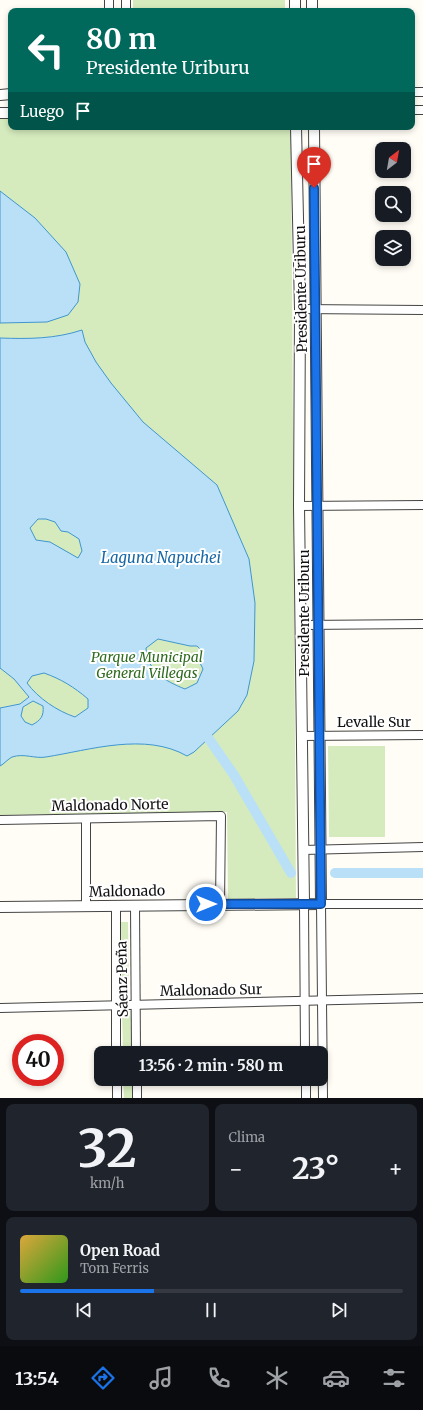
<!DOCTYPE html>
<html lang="es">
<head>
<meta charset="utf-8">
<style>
  body { margin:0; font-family:Merriweather,serif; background:#20242c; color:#f1f3f6; height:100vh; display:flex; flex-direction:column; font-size:15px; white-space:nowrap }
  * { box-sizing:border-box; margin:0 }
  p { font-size:13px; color:#9ea1a6 }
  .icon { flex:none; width:22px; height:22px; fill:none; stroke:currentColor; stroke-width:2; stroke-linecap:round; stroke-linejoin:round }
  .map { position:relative; height:1098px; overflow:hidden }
  .sheet { display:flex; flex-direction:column; gap:6px; padding:6px; background:#0d0f14; flex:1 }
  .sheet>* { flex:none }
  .hud { position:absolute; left:8px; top:8px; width:407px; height:122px; border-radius:8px; box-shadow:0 2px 6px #0003; background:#00695c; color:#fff; overflow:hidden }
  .needle { width:26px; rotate:31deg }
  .buttons { position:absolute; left:375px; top:142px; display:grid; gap:8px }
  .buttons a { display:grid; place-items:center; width:36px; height:36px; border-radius:8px; background:#171b24; box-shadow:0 2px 6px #0003; font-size:20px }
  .speed { position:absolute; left:12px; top:1034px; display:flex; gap:8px; font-size:20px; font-weight:700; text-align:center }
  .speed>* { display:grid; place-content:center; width:52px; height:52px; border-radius:50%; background:#171b24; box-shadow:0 2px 6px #0003; line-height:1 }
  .speed .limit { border:6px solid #d22; background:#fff; color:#111 }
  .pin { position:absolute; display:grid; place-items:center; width:34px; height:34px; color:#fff; margin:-41px -17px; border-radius:50% 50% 50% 0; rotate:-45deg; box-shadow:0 0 4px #0007 }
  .pin .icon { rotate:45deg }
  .me { position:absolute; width:44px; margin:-22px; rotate:90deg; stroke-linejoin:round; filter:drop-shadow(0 0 3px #0008) }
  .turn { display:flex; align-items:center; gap:14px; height:84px; padding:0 12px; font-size:18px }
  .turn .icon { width:52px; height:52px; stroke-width:2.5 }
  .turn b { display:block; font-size:28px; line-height:34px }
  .then { display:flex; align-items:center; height:38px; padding:0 12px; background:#0003; gap:8px; font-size:15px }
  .big { font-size:30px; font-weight:700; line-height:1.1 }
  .sheet .tile { flex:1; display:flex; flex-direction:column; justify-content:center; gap:6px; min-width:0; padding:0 14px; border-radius:8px; background:#20242c }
  .sheet .dial { align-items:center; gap:0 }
  .dial b { font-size:52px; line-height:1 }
  .song { display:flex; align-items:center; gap:12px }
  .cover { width:48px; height:48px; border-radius:6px; background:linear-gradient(135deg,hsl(40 70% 55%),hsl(110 70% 35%)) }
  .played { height:4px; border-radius:2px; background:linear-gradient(90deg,#1a73e8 35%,#363941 35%) }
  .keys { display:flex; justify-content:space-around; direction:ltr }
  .heat { display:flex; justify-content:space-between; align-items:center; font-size:22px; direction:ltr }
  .sheet .tiles { flex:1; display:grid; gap:6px; grid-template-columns:1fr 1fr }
  .tile:last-child { grid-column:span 2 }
  .trip { position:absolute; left:94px; top:1046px; width:234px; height:40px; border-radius:8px; background:#171b24; box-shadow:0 2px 6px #0003; font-weight:700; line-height:40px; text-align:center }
  .tab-bar { display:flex; height:64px; justify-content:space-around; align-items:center; background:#090b0e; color:#9ea1a6 }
  .tab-bar .icon { width:28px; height:28px }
  .tab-bar .selected { color:#1a73e8 }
  .tab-bar b { font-size:18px; color:#f1f3f6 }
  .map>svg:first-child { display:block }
  .green { fill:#d5ebbd }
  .water { fill:#b9e0f7; stroke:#3f96cf; fill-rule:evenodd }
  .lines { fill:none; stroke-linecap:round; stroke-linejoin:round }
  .canal { stroke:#b9e0f7; stroke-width:10 }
  .minor-casing { stroke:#444; stroke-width:10 }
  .tertiary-casing { stroke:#444; stroke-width:12 }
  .minor { stroke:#fff; stroke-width:8 }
  .tertiary { stroke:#fff; stroke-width:10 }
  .route-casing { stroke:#114b97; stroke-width:10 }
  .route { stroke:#1a73e8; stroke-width:7 }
  .labels { text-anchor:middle; stroke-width:4; stroke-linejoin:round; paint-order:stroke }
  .street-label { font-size:14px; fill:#111; stroke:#fff }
  .park-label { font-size:14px; font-style:italic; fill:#2f6b1f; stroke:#fff }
  .water-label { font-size:15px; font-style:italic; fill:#1768a6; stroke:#fff }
</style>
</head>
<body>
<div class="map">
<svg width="423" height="1098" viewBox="0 0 423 1098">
  <rect width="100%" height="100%" fill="#fffdf5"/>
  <g class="green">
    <rect x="133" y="0" width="152" height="11"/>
    <path d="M11 118V127H291L296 898 228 899 227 812 0 815V119Z"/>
    <path d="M328 746H385V837H329Z"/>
    <path d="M121 922H128L129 993 122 994Z"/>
    <path d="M122 1011H131V1053H123Z"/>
    <path d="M123 1079H132V1098H124Z"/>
  </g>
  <g class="water">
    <path d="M0 191 35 218 66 252 80 284 78 302 68 315 47 322 0 323Z"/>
    <path d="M82 330 85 342 96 362 111 383 143 422 217 485 249 559 255 603 254 661 247 695 238 711 194 752 187 756C145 732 90 750 46 757 35 759 24 753 12 757 8 759 4 764 0 766V708L20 704 29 697 14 679 0 668V338C28 339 55 339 82 330ZM38 519H46L55 522 61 531 68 532 79 539 82 551 78 558 50 542 36 540 30 528ZM158 639 190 646H197L203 652 199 661 203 669 197 683 185 689C165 681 147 671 146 648ZM44 673C61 679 74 687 88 699V708L75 717C57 711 38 698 27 683L32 676ZM33 701 43 706C44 716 41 720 32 725L25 722 21 716 23 707Z"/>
  </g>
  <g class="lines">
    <g class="canal">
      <path d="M209 739 234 775 291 873"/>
      <path d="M335 873H423"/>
    </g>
    <defs>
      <g id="minor">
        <path d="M109 0V11"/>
        <path d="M126 0V11"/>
        <path d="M412 92H423"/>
        <path d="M412 110H423"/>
        <path d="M300 309 423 310"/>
        <path d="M299 506 423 505"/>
        <path d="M302 625 423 624"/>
        <path d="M302 736 423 735"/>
        <path d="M0 820 221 816 220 904"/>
        <path d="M303 850 423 847"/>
        <path d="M304 904 305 1053"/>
        <path d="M116 905V1053"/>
        <path d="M135 905 136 1053"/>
        <path d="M86 906V819"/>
        <path d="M0 1008 423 998"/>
        <path d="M117 1079V1098"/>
        <path d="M137 1079V1098"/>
        <path d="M306 1079V1098"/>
        <path d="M323 1098 321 904H423"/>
      </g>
      <g id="tertiary">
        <path d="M295 0V11"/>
        <path d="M312 0V11"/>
        <path d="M0 95 11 94"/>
        <path d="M0 113H11"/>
        <path d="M296 127 300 309 299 506 304 904"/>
        <path d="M0 907 321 904 314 127"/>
      </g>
    </defs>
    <use href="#minor" class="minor-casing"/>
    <use href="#tertiary" class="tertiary-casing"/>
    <use href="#minor" class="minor"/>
    <use href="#tertiary" class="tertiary"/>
  </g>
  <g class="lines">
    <defs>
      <path id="route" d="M206 904H321L314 188"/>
    </defs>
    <use href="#route" class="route-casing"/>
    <use href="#route" class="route"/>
  </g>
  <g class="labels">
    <g class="street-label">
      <text transform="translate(301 289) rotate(-91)" y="5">Presidente Uriburu</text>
      <text transform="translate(304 613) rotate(-90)" y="5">Presidente Uriburu</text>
      <text x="374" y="727">Levalle Sur</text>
      <text transform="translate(110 805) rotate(-1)" y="5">Maldonado Norte</text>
      <text transform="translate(127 891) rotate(-1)" y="5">Maldonado</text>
      <text transform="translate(122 979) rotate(-91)" y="5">Sáenz Peña</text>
      <text transform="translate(211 990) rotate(-1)" y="5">Maldonado Sur</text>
    </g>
    <g class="park-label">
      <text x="147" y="662">Parque Municipal<tspan x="147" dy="16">General Villegas</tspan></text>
    </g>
    <g class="water-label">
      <text x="161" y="563">Laguna Napuchei</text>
    </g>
  </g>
</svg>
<div class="buttons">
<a><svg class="needle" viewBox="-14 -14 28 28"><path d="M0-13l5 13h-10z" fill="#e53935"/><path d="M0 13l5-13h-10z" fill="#9ea1a6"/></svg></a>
<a><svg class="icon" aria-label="search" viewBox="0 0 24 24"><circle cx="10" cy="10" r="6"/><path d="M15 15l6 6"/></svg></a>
<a><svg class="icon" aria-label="layers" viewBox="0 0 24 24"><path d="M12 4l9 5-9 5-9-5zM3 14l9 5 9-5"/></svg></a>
</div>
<div class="speed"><div class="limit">40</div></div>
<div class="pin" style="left:314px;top:188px;background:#d93025"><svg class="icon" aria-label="arrive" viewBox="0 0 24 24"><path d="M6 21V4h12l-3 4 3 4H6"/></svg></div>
<svg class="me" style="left:206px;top:904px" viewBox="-20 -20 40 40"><circle r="17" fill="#1a73e8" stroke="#fff" stroke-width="3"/><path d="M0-11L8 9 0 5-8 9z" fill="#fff"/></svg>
<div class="trip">13:56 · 2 min · 580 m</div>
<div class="hud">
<div class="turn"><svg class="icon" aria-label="left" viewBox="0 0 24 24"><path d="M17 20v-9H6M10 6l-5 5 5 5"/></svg><div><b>80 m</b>Presidente Uriburu</div></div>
<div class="then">Luego<svg class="icon" aria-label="arrive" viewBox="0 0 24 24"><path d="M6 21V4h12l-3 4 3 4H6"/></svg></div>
</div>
</div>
<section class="sheet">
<div class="tiles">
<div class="tile dial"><b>32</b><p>km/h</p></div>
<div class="tile"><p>Clima</p>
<div class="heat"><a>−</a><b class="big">23°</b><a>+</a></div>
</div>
<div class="tile">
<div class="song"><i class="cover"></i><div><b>Open Road</b><p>Tom Ferris</p></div></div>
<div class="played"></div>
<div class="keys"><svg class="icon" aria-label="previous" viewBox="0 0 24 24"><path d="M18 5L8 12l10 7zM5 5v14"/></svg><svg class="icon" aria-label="pause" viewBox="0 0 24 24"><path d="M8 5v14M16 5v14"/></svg><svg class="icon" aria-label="next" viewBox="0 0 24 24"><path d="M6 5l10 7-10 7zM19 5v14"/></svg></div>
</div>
</div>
</section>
<nav class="tab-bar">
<b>13:54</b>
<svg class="icon selected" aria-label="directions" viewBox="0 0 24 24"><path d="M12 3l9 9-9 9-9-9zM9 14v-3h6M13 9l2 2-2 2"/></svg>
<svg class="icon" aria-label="music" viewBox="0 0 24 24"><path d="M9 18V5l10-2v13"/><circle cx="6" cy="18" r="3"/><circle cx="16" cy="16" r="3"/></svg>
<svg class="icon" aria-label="phone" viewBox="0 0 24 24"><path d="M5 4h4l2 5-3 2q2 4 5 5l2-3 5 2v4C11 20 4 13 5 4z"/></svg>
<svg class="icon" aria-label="climate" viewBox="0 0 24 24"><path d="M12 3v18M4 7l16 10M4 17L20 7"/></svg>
<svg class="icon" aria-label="car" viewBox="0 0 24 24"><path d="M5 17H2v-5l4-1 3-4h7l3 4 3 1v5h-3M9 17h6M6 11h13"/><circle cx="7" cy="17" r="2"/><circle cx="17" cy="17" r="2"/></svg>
<svg class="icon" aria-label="filters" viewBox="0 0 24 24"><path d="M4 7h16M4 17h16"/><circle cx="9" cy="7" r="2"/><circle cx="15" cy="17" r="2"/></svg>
</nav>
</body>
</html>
